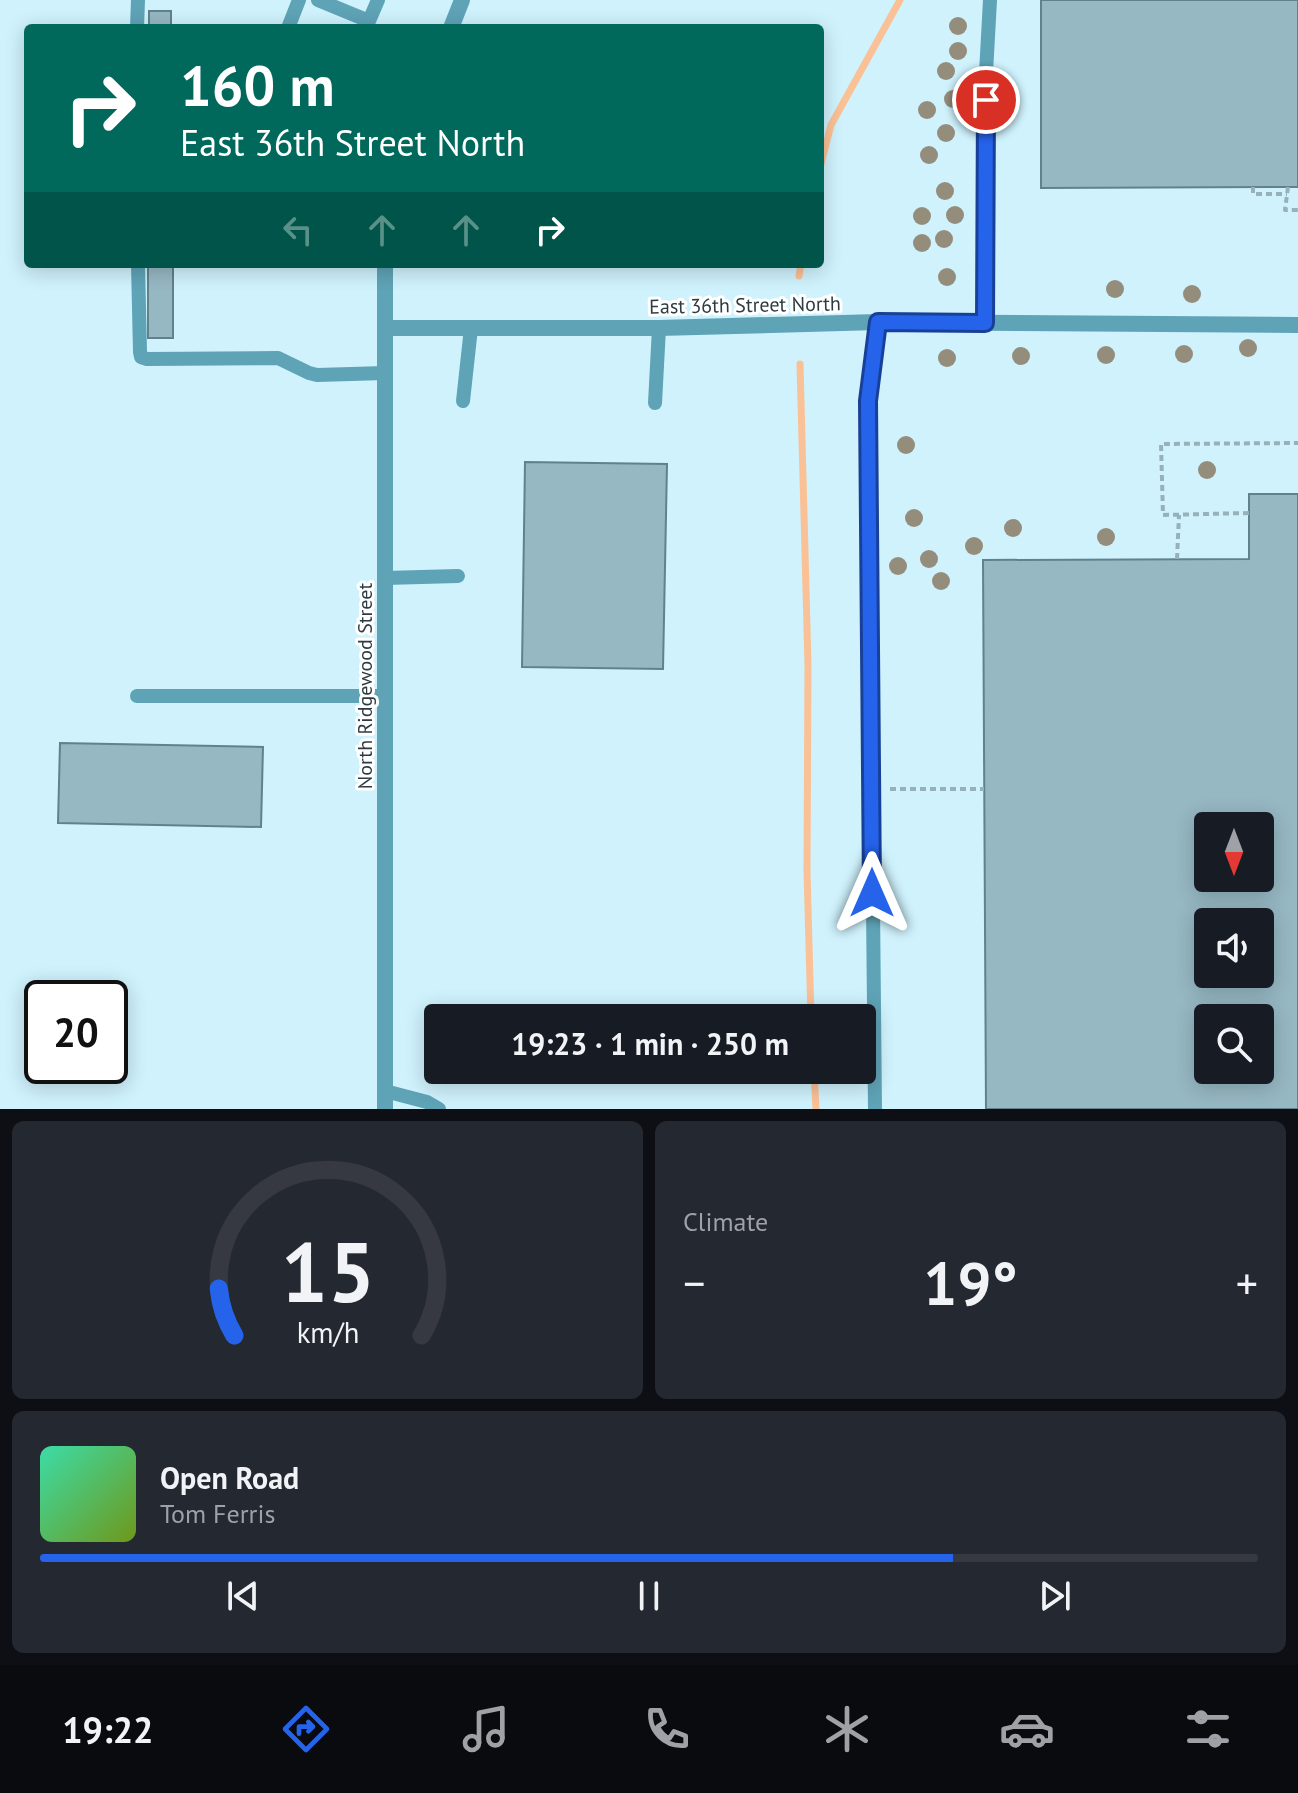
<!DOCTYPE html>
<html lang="en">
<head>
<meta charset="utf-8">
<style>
  body { margin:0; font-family:"PT Sans",sans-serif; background:#242831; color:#f1f3f6; height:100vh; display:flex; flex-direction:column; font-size:30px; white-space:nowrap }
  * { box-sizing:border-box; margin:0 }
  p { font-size:26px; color:#9ea1a6 }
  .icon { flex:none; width:44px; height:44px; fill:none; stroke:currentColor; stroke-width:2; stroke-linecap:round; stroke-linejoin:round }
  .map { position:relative; height:1109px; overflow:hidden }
  .details { display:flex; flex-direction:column; gap:12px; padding:12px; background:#0d0f14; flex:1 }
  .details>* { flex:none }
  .guide { position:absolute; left:24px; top:24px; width:800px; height:244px; border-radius:8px; box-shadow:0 4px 20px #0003; background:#00695c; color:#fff; overflow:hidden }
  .needle { width:52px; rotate:180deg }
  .tools { position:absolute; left:1194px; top:812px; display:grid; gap:16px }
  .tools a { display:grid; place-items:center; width:80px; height:80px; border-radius:8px; background:#171b24; box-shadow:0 4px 20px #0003; font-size:40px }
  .speed { position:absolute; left:24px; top:980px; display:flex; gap:16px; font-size:40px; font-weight:700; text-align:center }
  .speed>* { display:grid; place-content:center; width:104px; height:104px; border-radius:50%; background:#171b24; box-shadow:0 4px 20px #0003; line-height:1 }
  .speed .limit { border:4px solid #111; border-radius:12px; background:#fff; color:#111 }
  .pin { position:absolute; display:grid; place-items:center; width:68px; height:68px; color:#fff; margin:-34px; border:4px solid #fff; border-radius:50%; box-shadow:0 2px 8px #0007 }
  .me { position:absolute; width:88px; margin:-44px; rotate:0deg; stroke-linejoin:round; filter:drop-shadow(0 0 6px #0008) }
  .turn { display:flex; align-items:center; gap:28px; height:168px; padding:0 24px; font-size:36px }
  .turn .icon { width:104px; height:104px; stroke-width:2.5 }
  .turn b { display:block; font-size:56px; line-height:68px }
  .lanes { display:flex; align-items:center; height:76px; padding:0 24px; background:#0003; justify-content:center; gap:40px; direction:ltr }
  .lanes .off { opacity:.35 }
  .big { font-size:60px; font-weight:800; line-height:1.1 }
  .details .tile { flex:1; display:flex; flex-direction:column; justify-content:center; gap:12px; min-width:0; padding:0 28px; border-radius:12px; background:#242831 }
  .details .dial { align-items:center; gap:0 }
  .dial svg { height:208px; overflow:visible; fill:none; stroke:#363941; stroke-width:7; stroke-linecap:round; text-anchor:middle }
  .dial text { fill:#f1f3f6; stroke:none }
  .song { display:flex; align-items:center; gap:24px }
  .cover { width:96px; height:96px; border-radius:12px; background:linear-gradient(135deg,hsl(160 70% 55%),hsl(80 70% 35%)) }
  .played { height:8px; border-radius:4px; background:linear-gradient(90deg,#2563eb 75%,#363941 75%) }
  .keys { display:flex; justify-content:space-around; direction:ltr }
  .heat { display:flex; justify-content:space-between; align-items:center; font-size:44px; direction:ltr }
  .details .tiles { flex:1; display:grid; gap:12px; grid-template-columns:1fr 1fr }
  .tile:last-child { grid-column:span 2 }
  .trip { position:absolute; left:424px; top:1004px; width:452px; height:80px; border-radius:8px; background:#171b24; box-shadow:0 4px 20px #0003; font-weight:800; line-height:80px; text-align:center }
  .tabs { display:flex; height:128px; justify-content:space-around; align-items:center; background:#090b0e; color:#9ea1a6 }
  .tabs .icon { width:56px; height:56px }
  .tabs .active { color:#2563eb }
  .tabs b { font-size:36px; color:#f1f3f6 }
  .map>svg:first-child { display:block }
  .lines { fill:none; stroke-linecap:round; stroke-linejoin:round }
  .stream { stroke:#fac197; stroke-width:7 }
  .building { fill:#96b8c3; stroke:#61818b; stroke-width:2; fill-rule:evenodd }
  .path { stroke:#96b1ba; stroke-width:4; stroke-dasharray:6 4; stroke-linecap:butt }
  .service { stroke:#5fa3b7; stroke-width:14 }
  .minor { stroke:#5fa3b7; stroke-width:16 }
  .tree { fill:#958d7c }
  .route-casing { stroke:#184099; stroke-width:20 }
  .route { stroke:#2563eb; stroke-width:14 }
  .labels { text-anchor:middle; stroke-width:6; stroke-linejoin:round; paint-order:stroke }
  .street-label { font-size:20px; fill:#2e3c41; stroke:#fff }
</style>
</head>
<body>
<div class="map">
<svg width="1298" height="1109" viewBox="0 0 1298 1109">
  <rect width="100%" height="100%" fill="#cff2fd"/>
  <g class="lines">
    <g class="stream">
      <path d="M820 168 831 125 900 0"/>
      <path d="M799 276 801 264"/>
      <path d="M800 364 808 665 807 871 811 1018"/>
      <path d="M814 1070 816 1109"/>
    </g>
  </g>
  <g class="building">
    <path d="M1041 0H1298V187L1041 188Z"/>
    <rect x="149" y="11" width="22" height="17"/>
    <rect x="148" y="264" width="25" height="74"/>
    <path d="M525 462 667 464 663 669 522 667Z"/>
    <path d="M1249 494H1298V1109H986L983 560 1249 559ZM1208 826H1260V878H1208ZM1208 922H1260V974H1208ZM1208 1018H1260V1070H1208Z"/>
    <path d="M60 743 263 747 261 827 58 823Z"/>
  </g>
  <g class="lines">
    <g class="path">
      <path d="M1253 187V194H1287"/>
      <path d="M1288 187 1285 210H1298"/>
      <path d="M1249 513 1163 515 1161 444 1298 443"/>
      <path d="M1177 559 1179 515"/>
      <path d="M890 789H984"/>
    </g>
    <g class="service">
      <path d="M318 0 369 21 378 0"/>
      <path d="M137 28 138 0"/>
      <path d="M288 28 299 0"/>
      <path d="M138 264 140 352 141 357 147 359 278 358 309 373 317 375 385 373"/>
      <path d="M985 323 986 73 990 0"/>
      <path d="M463 401 471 328"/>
      <path d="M655 403 659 328"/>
      <path d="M385 578 458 576"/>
      <path d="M137 696H385"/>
      <path d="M385 1091 427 1102 439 1109"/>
      <path d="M875 1109 868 401 878 322"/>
    </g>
    <g class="minor">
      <path d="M451 28 462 0"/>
      <path d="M385 328H659L878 322 1298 325"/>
      <path d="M385 1109V264"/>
    </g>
  </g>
  <g class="tree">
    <circle cx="958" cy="26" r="9"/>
    <circle cx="958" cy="51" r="9"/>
    <circle cx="946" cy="71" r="9"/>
    <circle cx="953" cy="99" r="9"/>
    <circle cx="927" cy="110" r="9"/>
    <circle cx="946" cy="133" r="9"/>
    <circle cx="929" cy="155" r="9"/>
    <circle cx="945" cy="191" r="9"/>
    <circle cx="955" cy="215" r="9"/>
    <circle cx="922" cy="216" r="9"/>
    <circle cx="944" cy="239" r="9"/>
    <circle cx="922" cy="243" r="9"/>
    <circle cx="947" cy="277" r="9"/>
    <circle cx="1115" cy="289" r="9"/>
    <circle cx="1192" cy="294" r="9"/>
    <circle cx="1248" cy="348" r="9"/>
    <circle cx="1184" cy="354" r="9"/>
    <circle cx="1106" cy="355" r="9"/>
    <circle cx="1021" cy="356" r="9"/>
    <circle cx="947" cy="358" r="9"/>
    <circle cx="906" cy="445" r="9"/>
    <circle cx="1207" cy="470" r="9"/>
    <circle cx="914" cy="518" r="9"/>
    <circle cx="1013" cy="528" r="9"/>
    <circle cx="1106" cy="537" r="9"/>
    <circle cx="974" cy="546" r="9"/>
    <circle cx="929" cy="559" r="9"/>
    <circle cx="898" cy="566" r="9"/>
    <circle cx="941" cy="581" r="9"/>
  </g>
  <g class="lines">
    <defs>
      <path id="route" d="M872 893 868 401 878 322 985 323 986 100"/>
    </defs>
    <use href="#route" class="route-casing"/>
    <use href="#route" class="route"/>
  </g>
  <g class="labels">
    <g class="street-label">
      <text transform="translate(745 305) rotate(-1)" y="7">East 36th Street North</text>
      <text transform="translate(365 686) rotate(-90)" y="7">North Ridgewood Street</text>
    </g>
  </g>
</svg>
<div class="tools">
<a><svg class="needle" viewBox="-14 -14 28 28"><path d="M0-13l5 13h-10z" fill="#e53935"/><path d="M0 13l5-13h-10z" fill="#9ea1a6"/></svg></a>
<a><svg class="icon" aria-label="sound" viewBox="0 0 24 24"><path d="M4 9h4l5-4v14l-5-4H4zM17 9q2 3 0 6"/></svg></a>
<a><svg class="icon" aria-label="search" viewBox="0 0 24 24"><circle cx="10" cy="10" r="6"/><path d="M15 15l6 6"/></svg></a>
</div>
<div class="speed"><div class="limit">20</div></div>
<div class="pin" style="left:986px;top:100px;background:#d93025"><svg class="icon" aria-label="arrive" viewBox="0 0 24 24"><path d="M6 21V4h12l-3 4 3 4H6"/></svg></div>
<svg class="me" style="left:872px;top:893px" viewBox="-20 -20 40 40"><path d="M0-17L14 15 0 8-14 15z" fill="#2563eb" stroke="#fff" stroke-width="4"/></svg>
<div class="trip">19:23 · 1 min · 250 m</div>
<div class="guide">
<div class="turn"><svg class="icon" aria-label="right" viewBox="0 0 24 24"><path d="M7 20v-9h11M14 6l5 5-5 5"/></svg><div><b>160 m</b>East 36th Street North</div></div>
<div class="lanes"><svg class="icon off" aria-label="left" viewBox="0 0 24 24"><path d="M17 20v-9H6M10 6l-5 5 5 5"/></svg><svg class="icon off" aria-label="ahead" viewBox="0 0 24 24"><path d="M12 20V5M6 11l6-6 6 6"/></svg><svg class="icon off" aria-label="ahead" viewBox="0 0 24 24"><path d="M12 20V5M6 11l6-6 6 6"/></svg><svg class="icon" aria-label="right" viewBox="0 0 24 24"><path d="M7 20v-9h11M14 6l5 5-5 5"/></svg></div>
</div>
</div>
<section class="details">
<div class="tiles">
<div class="tile dial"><svg viewBox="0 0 100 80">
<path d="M14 69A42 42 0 1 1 86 69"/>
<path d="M14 69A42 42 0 0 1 8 51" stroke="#2563eb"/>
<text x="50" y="56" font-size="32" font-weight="700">15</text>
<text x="50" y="72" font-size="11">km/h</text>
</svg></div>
<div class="tile"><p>Climate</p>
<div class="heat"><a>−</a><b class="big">19°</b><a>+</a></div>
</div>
<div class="tile">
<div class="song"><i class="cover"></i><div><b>Open Road</b><p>Tom Ferris</p></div></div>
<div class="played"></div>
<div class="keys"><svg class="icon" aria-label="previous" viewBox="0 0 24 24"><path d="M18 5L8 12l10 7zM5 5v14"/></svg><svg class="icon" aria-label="pause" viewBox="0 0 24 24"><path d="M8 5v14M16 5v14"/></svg><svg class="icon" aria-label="next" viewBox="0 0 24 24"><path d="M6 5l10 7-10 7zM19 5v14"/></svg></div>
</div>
</div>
</section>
<nav class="tabs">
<b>19:22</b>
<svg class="icon active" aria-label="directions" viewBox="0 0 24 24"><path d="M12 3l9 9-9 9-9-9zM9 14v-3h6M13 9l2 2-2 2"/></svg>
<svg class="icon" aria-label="music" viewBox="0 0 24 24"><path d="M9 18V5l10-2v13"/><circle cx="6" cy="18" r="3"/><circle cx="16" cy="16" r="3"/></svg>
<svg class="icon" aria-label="phone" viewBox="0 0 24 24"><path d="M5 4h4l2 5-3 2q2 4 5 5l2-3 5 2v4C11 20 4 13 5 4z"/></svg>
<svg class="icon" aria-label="climate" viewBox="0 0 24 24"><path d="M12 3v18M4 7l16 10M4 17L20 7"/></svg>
<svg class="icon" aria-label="car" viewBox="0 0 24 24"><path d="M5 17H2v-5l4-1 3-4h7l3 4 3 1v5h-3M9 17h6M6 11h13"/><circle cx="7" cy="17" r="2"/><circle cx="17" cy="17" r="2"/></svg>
<svg class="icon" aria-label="filters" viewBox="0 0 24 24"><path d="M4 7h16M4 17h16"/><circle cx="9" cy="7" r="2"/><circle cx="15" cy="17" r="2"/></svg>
</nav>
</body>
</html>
